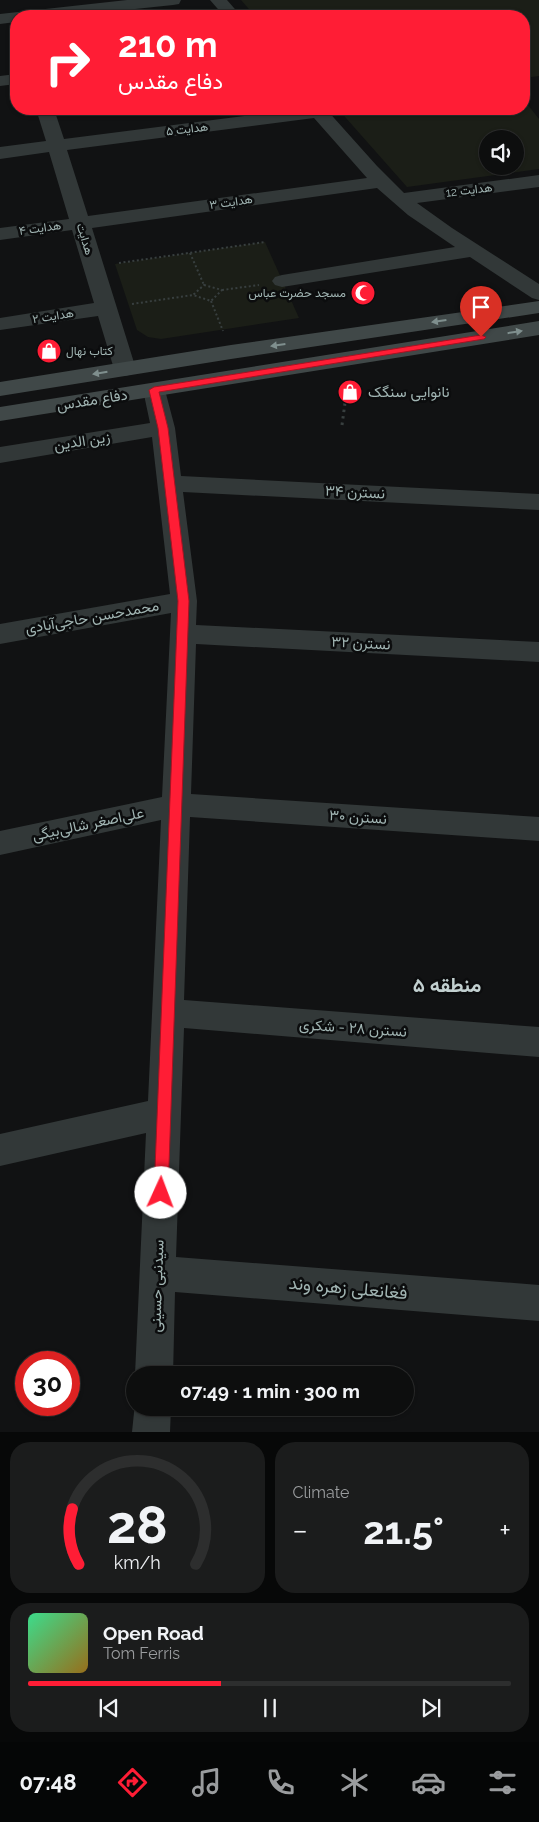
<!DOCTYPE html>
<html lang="en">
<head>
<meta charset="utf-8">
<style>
  body { margin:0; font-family:Raleway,Vazirmatn,sans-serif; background:#1b1c1c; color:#f1f3f6; height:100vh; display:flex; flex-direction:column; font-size:19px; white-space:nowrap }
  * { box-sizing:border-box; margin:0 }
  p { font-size:16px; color:#9a9c9e }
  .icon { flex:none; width:28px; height:28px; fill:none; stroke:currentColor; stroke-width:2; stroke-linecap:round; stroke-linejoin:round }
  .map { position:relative; height:1432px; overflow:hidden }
  .sheet { display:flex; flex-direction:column; gap:10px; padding:10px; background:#070808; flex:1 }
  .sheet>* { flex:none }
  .hud { position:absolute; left:10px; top:10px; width:520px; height:105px; border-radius:20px; box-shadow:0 1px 4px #0004,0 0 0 1px #2d2e2e; background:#ff1d35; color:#fff; overflow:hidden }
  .fabs { position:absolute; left:479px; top:130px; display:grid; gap:10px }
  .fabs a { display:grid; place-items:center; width:45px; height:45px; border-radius:50%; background:#0d0e0e; box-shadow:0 1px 4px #0004,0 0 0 1px #2d2e2e; font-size:25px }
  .speed { position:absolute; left:15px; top:1351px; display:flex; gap:10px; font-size:25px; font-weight:700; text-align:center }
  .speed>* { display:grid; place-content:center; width:65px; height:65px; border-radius:50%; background:#0d0e0e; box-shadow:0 1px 4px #0004,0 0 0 1px #2d2e2e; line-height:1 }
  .speed .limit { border:8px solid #d22; background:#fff; color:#111 }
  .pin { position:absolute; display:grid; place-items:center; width:42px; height:42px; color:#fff; margin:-51px -21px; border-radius:50% 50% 50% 0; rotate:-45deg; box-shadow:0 0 5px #0007 }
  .pin .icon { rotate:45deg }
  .me { position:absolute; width:55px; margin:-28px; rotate:2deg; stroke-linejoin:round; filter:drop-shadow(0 0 4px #0008) }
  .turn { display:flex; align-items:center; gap:18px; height:105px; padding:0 25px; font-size:22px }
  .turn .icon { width:65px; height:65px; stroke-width:2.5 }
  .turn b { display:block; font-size:35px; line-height:42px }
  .big { font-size:38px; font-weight:700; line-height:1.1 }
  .sheet .tile { flex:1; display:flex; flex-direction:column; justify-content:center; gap:8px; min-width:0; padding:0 18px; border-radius:20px; background:#1b1c1c }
  .sheet .dial { align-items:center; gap:0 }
  .dial svg { height:130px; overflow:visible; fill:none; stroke:#2d2e2e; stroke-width:7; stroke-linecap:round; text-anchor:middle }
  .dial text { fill:#f1f3f6; stroke:none }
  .song { display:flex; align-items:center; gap:15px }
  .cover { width:60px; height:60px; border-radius:8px; background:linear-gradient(135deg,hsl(150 70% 55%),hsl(40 70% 35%)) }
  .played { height:5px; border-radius:2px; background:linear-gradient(90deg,#ff1d35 40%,#2d2e2e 40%) }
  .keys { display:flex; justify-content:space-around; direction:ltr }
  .heat { display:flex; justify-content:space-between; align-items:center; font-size:28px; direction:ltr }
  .sheet .tiles { flex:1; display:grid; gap:10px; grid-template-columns:1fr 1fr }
  .tile:last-child { grid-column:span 2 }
  .trip { position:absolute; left:126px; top:1366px; width:288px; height:50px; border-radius:25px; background:#0d0e0e; box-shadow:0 1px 4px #0004,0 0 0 1px #2d2e2e; font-weight:700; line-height:50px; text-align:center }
  .dock { display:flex; height:80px; justify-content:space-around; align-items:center; background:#050606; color:#9a9c9e }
  .dock .icon { width:35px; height:35px }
  .dock .current { color:#ff1d35 }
  .dock b { font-size:22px; color:#f1f3f6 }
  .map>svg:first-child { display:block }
  .green { fill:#1b1e17; fill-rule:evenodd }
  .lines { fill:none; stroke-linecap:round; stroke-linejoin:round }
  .path-far1 { stroke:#383f3f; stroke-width:2; stroke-dasharray:2 2.5; stroke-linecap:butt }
  .path { stroke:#383f3f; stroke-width:3; stroke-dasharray:2.5 4; stroke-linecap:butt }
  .street { fill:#323838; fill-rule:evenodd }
  .secondary { fill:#404848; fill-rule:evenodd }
  .oneway { fill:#7f8f8e }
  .route { fill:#ff1d35; stroke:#a61322 }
  .labels { text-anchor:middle; stroke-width:5; stroke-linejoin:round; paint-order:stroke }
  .far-street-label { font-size:12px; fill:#a1b5b3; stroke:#0c0d0e }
  .far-poi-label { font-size:12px; fill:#a1b5b3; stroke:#0c0d0e; text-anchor:end }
  .poi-label { font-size:15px; fill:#a1b5b3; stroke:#0c0d0e; text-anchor:start }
  .street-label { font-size:15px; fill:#a1b5b3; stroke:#0c0d0e }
  .near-street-label { font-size:18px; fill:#a1b5b3; stroke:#0c0d0e }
  .district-label { font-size:20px; font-weight:bold; fill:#c2d0d0; stroke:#0c0d0e }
</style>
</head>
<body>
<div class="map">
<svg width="539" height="1432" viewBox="0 0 539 1432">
  <rect width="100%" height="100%" fill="#111213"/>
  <g class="green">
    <path d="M241 0H539V76L524 78V16H255Z"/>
    <path d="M524 100 539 119V169L407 187 338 109H524ZM488 139H515V166H488Z"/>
    <path d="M265 242 299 318 161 339 148 337 137 330 115 264Z"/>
  </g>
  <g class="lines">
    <g class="path-far1">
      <path d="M190 253 204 285"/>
      <path d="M119 263 265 242"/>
      <path d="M204 285 222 290 211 301 193 295Z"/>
      <path d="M222 290 259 285"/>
      <path d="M211 301 223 331"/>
      <path d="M132 304 193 295"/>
    </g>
    <path class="path" d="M342 425 348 381"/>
    <g class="street">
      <path d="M127 0H181L179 4 173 5 69 16H16V22L0 24V14Z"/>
      <path d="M210 0H227L241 16H224Z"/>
      <path d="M16 74V84L0 86V76Z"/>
      <path d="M36 109H54L64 139 300 109H326L377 166 404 193 539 175V187L417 203 452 228 539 284V300L532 298 470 257 282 287 275 285 272 281 275 277 282 275 455 247 408 215 377 188 92 228 136 369 133 374 125 376 117 374 114 369 98 316 0 330V318L94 303 72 230 0 240V228L69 219 49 152 0 159V147L46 141ZM314 118 367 178 88 216 67 150Z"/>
      <path d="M154 383 162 385 165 390 175 428 181 476 539 494V510L183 492 197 601 196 625 539 642V662L196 644 191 794 539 817V841L190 817 184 1000 539 1027V1057L184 1028 176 1257 539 1285V1321L175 1292 173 1375H135L146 1133 0 1166V1134L148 1101 161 820 0 855V831L162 797 171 613 0 644V624L170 594 152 437 0 463V447L150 423 143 390 146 385Z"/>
      <path d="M135 1403V1408H171L170 1432H132Z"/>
    </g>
    <g class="secondary">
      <path d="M539 301V313L231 359 0 396V382L231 345Z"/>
      <path d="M539 321V335L0 421V407Z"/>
    </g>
  </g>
  <defs><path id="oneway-solid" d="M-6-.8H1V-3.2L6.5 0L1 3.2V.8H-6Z" transform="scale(1.25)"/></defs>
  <g class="oneway">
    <use href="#oneway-solid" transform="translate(439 321) rotate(172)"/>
    <use href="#oneway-solid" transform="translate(515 332) rotate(-9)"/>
    <use href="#oneway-solid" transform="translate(278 345) rotate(172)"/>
    <use href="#oneway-solid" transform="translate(100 373) rotate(171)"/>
  </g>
  <path class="route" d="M481 335 486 337 484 339 159 392 168 428 189 601 168 1193 166 1198 161 1200 156 1198 154 1193 178 601 158 428 149 390 154 387Z"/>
  <defs>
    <symbol id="mosque-disc" viewBox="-11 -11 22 22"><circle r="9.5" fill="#ff1d35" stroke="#0c0d0e"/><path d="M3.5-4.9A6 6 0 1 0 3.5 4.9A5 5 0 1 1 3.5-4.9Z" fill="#fff"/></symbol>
    <symbol id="shop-disc" viewBox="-11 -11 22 22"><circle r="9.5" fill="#ff1d35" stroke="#0c0d0e"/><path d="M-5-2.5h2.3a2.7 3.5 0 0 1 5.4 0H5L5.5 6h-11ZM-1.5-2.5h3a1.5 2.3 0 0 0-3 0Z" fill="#fff"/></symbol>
  </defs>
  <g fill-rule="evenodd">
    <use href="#mosque-disc" x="349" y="279" width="28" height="28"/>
    <use href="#shop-disc" x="35" y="337" width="28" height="28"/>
    <use href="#shop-disc" x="336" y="378" width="28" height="28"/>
  </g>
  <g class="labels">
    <g class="far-street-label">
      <text transform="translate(187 129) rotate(-7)" y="4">هدایت ۵</text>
      <text transform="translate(469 190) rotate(-7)" y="4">هدایت 12</text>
      <text transform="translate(231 202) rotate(-8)" y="4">هدایت ۳</text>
      <text transform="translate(40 228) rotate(-8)" y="4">هدایت ۴</text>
      <text transform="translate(85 239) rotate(73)" y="4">هدایت</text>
      <text transform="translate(53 316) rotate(-9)" y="4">هدایت ۲</text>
    </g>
    <g class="far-poi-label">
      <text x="346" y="297">مسجد حضرت عباس</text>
      <text x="66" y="355" text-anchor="start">کتاب نهال</text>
    </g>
    <g class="poi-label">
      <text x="368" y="397">نانوایی سنگک</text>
    </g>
    <g class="street-label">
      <text transform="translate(92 400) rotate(-9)" y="5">دفاع مقدس</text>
      <text transform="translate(82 441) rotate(-9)" y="5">زین الدین</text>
      <text transform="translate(355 492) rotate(3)" y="5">نسترن ۳۴</text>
      <text transform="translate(92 617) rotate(-10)" y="5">محمدحسن حاجی‌آبادی</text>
      <text transform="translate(361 643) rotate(3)" y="5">نسترن ۳۲</text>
      <text transform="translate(358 817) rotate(4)" y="5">نسترن ۳۰</text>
      <text transform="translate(88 824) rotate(-12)" y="5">علی‌اصغر شالی‌بیگی</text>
      <text transform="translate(353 1028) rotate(4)" y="5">نسترن ۲۸ - شکری</text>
      <text transform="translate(157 1286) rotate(-88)" y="5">سیدنبی حسینی</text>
    </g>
    <g class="near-street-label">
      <text transform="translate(348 1288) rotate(5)" y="6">فغانعلی زهره وند</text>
    </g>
    <g class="district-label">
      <text x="447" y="992">منطقه ۵</text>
    </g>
  </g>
</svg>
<div class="fabs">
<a><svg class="icon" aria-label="sound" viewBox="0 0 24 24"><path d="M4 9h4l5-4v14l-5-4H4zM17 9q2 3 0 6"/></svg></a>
</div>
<div class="speed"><div class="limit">30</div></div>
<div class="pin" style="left:481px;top:337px;background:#d93025"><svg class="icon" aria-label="arrive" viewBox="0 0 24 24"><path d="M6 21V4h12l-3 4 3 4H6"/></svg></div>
<svg class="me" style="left:161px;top:1193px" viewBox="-20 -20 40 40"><circle r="19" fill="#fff"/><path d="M0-13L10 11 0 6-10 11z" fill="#ff1d35"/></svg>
<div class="trip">07:49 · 1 min · 300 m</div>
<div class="hud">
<div class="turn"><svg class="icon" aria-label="right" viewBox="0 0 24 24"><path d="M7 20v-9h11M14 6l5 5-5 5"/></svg><div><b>210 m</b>دفاع مقدس</div></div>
</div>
</div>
<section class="sheet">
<div class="tiles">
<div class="tile dial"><svg viewBox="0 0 100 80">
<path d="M14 69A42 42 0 1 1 86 69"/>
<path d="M14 69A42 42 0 0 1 10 35" stroke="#ff1d35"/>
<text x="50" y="56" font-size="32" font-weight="700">28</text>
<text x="50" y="72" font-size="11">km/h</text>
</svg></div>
<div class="tile"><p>Climate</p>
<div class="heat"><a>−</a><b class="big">21.5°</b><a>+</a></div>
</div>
<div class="tile">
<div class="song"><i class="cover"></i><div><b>Open Road</b><p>Tom Ferris</p></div></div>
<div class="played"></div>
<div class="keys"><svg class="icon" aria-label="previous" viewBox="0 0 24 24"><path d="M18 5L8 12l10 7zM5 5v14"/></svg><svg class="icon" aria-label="pause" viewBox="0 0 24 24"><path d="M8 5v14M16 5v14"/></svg><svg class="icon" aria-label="next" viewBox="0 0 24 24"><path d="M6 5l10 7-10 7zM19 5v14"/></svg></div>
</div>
</div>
</section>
<nav class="dock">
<b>07:48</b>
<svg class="icon current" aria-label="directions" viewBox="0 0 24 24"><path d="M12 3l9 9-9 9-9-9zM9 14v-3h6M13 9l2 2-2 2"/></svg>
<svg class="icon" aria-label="music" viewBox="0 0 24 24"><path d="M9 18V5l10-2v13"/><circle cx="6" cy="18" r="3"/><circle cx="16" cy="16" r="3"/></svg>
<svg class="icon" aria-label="phone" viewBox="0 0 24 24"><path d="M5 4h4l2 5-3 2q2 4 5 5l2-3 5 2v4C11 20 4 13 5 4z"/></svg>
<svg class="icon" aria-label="climate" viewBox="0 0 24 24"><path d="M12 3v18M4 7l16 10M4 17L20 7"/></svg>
<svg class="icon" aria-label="car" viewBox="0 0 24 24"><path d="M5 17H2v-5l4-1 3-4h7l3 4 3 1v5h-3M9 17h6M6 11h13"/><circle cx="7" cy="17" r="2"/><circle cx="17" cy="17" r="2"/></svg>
<svg class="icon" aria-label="filters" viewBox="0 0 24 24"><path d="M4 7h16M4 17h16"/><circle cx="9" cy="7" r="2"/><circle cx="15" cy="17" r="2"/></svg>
</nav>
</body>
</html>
